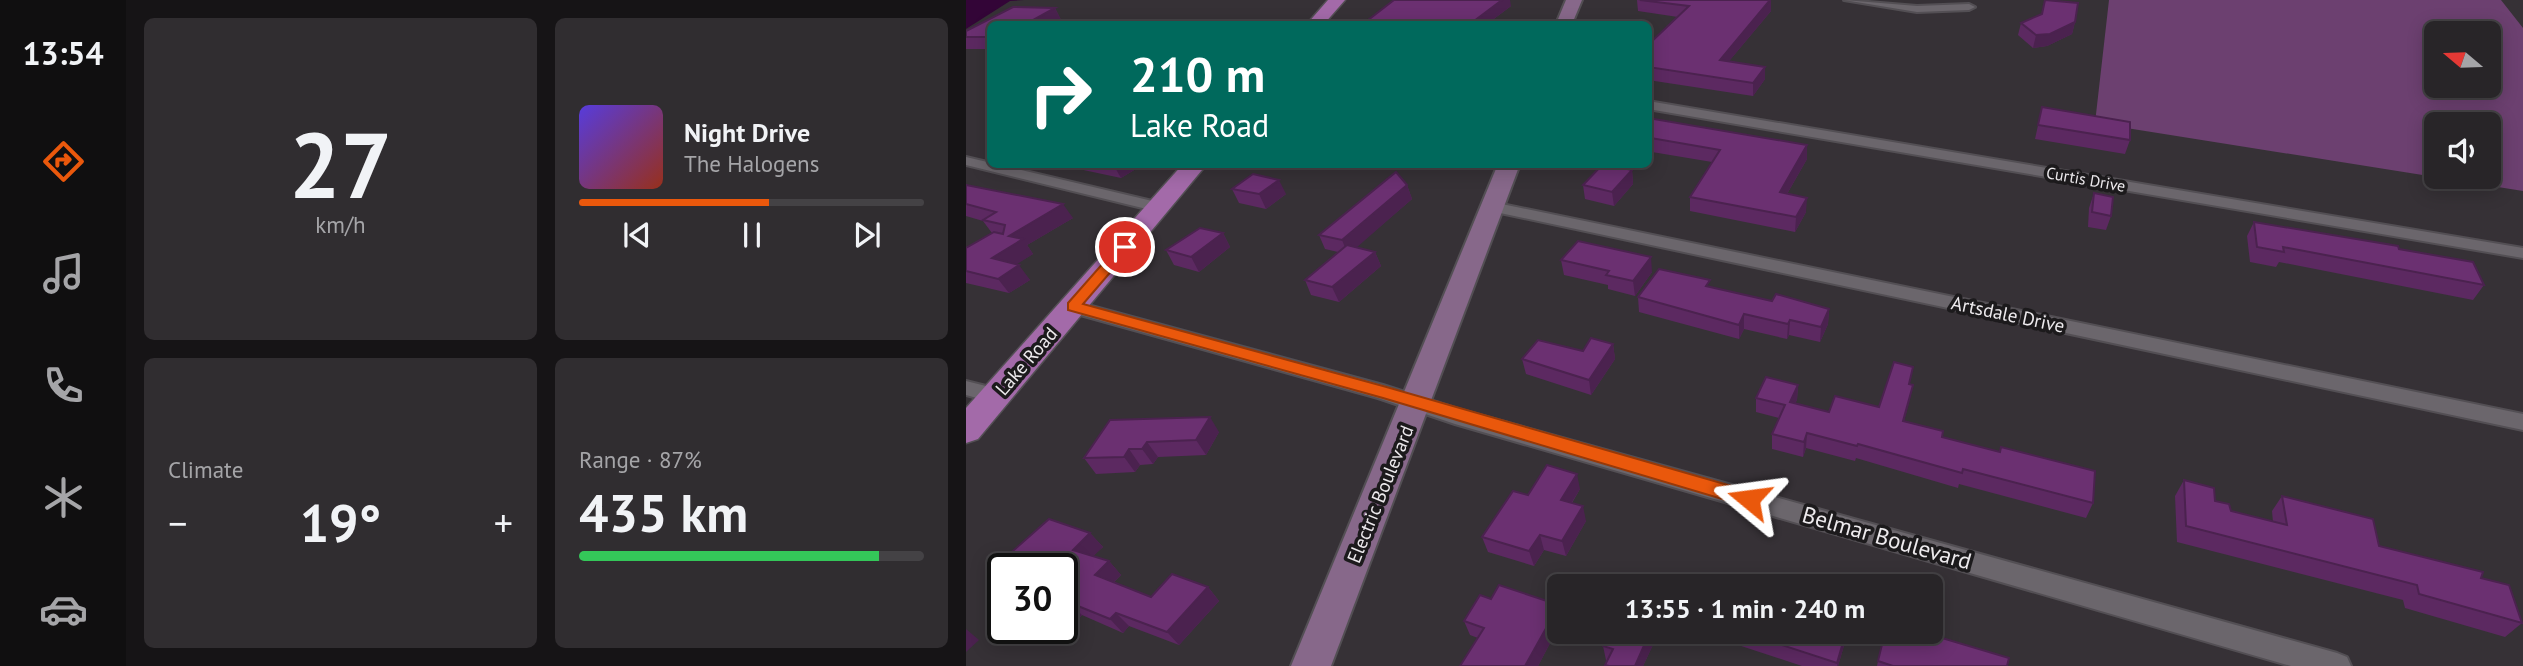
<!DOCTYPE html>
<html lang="en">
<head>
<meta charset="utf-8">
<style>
  body { margin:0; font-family:"PT Sans",sans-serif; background:#302d30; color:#f1f3f6; height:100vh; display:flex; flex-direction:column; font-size:26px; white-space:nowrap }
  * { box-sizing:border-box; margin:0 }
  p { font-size:23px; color:#a5a5a8 }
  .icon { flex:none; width:38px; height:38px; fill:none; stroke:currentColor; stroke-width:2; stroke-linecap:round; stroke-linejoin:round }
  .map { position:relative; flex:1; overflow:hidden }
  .side { display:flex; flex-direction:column; gap:18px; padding:18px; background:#161416; width:840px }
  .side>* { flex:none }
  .hud { position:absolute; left:21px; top:21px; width:665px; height:147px; border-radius:10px; box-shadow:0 4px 18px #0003,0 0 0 2px #444245; background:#00695c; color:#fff; overflow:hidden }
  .needle { width:46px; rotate:289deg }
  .controls { position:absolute; left:1458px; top:21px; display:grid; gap:14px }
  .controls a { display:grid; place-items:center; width:77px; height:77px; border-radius:10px; background:#282528; box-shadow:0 4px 18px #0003,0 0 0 2px #444245; font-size:35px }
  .speed { position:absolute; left:21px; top:553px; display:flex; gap:14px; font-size:35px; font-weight:700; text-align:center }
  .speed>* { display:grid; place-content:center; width:91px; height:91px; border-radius:50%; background:#282528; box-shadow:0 4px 18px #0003,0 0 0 2px #444245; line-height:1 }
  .speed .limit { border:4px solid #111; border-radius:10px; background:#fff; color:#111 }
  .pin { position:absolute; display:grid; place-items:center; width:60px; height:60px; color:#fff; margin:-30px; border:4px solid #fff; border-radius:50%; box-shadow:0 2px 7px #0007 }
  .me { position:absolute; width:77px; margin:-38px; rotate:286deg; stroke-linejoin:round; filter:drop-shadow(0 0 5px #0008) }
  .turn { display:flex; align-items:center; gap:24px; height:147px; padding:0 28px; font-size:32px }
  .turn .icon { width:91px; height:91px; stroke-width:2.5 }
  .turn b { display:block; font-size:49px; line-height:60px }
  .big { font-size:52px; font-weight:700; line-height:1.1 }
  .side .card { flex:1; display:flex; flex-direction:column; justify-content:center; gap:10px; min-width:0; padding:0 24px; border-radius:10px; background:#302d30 }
  .side .dial { align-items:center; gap:0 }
  .dial b { font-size:91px; line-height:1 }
  .song { display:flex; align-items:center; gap:21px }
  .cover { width:84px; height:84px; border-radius:10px; background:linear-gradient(135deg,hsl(250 70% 55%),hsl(10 70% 35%)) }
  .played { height:7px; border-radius:4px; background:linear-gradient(90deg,#ea580c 55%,#444245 55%) }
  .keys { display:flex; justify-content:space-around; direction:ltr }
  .heat { display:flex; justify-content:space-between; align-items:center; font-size:38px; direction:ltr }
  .charge { height:10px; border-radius:5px; background:linear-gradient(90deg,#34c759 87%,#444245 0) }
  .side .tiles { flex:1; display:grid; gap:18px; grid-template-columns:repeat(2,1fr) }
  .trip { position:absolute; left:581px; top:574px; width:396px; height:70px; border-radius:10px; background:#282528; box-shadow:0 4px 18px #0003,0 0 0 2px #444245; font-weight:700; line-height:70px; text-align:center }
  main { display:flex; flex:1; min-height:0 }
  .menu { display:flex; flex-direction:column; width:126px; justify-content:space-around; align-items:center; background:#100f10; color:#a5a5a8 }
  .menu .icon { width:49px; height:49px }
  .menu .current { color:#ea580c }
  .menu b { font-size:32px; color:#f1f3f6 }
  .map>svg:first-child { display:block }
  .green { fill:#6c4070; fill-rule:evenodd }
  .water { fill:#330537 }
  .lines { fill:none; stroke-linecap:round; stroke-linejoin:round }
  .street-casing { stroke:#534f54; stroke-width:4 }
  .secondary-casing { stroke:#534f54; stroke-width:4 }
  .primary-casing { stroke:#534f54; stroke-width:3 }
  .street { fill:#6b666c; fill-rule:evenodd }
  .secondary { fill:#87688a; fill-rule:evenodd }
  .primary { fill:#a36aa9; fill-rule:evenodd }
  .wall { fill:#5c2961 }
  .shaded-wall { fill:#4b224f }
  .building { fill:#6b3071; stroke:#4b224f; stroke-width:2 }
  .route { fill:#ea580c; stroke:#983908; stroke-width:2 }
  .labels { text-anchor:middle; stroke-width:7; stroke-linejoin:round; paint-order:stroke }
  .far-street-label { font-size:16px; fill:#edeaed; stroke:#1c1a1c }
  .street-label { font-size:19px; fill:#edeaed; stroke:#1c1a1c }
  .near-street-label { font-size:23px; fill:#edeaed; stroke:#1c1a1c }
</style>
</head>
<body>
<main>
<nav class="menu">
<b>13:54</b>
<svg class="icon current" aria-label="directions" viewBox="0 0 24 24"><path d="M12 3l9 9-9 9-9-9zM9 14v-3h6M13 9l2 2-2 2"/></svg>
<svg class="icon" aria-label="music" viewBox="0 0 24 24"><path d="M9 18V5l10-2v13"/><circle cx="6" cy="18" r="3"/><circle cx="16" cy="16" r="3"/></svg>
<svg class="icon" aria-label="phone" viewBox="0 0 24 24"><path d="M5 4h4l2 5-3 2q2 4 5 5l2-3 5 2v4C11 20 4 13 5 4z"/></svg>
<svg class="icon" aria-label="climate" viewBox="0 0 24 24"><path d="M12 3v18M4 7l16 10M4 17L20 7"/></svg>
<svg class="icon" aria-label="car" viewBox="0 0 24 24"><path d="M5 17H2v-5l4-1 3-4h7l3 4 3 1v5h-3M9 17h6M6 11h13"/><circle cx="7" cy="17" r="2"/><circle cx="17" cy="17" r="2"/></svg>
</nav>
<section class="side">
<div class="tiles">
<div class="card dial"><b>27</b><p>km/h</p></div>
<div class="card">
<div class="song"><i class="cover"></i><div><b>Night Drive</b><p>The Halogens</p></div></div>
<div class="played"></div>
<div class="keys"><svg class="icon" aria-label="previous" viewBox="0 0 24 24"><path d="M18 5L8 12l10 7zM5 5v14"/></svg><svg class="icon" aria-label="pause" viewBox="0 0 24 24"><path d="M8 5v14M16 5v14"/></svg><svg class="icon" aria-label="next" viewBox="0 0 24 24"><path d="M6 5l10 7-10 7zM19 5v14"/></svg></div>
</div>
<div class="card"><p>Climate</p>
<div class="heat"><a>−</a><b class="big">19°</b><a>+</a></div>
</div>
<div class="card"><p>Range · 87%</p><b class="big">435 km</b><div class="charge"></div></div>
</div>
</section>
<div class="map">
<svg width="1557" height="666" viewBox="0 0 1557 666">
  <rect width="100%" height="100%" fill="#363136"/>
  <path class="green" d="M1143 0H1535L1557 28V191L1129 123ZM1470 33H1522V86H1470ZM1470 124H1522V177H1470Z"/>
  <path class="water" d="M0 0H58L44 1 0 29Z"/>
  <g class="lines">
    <defs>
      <g id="street">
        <path d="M878 0 951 6 1003 4 1009 7 1003 10 951 12Z"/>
        <path d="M682 101 1557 248V258L682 109Z"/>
        <path d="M0 157 199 204 201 207 193 212 0 165Z"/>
        <path d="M526 202 1557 414V430L520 210V204Z"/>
        <path d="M107 301 417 385 492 409 1371 653 1381 657 1385 666H1325L489 424 412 398 100 311 98 307 100 303Z"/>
        <path d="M0 381 36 390 39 395 36 400 29 403 0 395Z"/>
      </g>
      <g id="secondary">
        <path d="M600 0H616L606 24H590Z"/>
        <path d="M532 164H554L365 666H325Z"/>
      </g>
      <g id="primary">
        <path d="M362 0H379L358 24H341Z"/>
        <path d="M217 164H241L12 439 0 443V408Z"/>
      </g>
    </defs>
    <use href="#street" class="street-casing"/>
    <use href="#secondary" class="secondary-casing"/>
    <use href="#primary" class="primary-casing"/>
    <use href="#street" class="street"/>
    <use href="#secondary" class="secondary"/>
    <use href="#primary" class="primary"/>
  </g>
  <g class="wall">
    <path d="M671 0 805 11 763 61 799 67V79L787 96 682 80V45L712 17 672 11Z"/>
    <path d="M545 6 521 24H397Z"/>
    <path d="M47 7 89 8 95 20 87 24H24V49H0V31Z"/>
    <path d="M1109 22 1106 34 1081 46 1067 48 1052 35 1055 23Z"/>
    <path d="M1076 107 1164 140 1159 154 1069 139Z"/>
    <path d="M682 118 841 145V159L821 194 840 212 829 232 724 211V197L746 162 686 152 682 155Z"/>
    <path d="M106 164H178L155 178 108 168Z"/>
    <path d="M666 170 667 184 648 206 619 199 617 185Z"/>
    <path d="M0 185 107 218 61 245 67 254 50 264 64 280 43 293 0 283V248L26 233 17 221 0 216Z"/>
    <path d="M441 185 446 199 390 247 409 252 415 266 373 302 345 295 339 280 372 252 359 249 353 235Z"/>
    <path d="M266 189 320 194 300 209 273 203Z"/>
    <path d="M1128 193 1145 216 1140 230 1122 227 1123 208Z"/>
    <path d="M1288 222 1433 249 1518 285 1507 300 1313 262 1310 267 1284 262 1281 236Z"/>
    <path d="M257 233 264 247 233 272 208 265 200 250Z"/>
    <path d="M595 260 686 272 669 296 642 289V285L598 275Z"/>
    <path d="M744 287 806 301 863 309 862 324 854 342 823 335 821 339 778 329 773 339 673 312 672 297Z"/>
    <path d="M647 344 649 359 625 395 560 374 556 359 617 351Z"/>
    <path d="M944 384 947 385 938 421 976 437 1033 452 1035 447 1127 503 1120 518 993 484 992 488 890 458 889 461 840 448 837 457 806 449V434L813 418 790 412V398L832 385 831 400 829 403 863 412 913 407Z"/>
    <path d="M144 420 253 432 240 455 192 457 187 464 174 465 169 472 130 474 118 458Z"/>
    <path d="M1218 480 1265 511 1307 522 1306 511 1316 496 1413 546 1515 578 1556 623 1539 637 1439 608 1437 600 1211 542 1209 496Z"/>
    <path d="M614 489 606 503 620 521 600 556 578 550 568 566 522 552 516 537 562 495Z"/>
    <path d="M124 533 137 547 127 556 143 561 155 575 148 582 185 597 242 587 253 601 213 645 163 626 157 633 116 615 112 619 96 613V569H50L39 558Z"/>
    <path d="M525 599 593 605V626L572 666H494L512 638 504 635 498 621Z"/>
    <path d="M644 632H691L692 634 677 666H640L641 661 640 660 637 646Z"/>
    <path d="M763 632H882L872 666H836L763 642Z"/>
    <path d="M912 661 1041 666H911Z"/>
  </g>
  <g class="shaded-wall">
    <path d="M536 0H544L545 6 521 24H504Z"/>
    <path d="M805 0V11L754 72V60Z"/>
    <path d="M89 8 95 20 87 24H60Z"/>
    <path d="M1109 22 1106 34 1081 46 1067 48 1070 35Z"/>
    <path d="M799 67V79L787 96V83Z"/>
    <path d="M685 138 686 152 682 155V140Z"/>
    <path d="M841 145V159L814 206V192Z"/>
    <path d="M147 164H178L155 178Z"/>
    <path d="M666 170 667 184 648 206 646 192Z"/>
    <path d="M313 180 320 194 300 209 293 194Z"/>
    <path d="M441 185 446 199 382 255 376 240Z"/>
    <path d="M841 198 840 212 829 232 830 217Z"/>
    <path d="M97 204 107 218 61 245 67 254 37 273 26 258 43 236Z"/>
    <path d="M257 233 264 247 233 272 225 257Z"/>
    <path d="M409 252 415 266 373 302 366 287Z"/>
    <path d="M685 257 686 272 669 296 667 281Z"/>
    <path d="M53 265 64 280 43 293 32 279Z"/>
    <path d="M863 309 862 324 854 342 855 327Z"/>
    <path d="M778 314V329L773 339V325Z"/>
    <path d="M824 320 823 335 821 339 822 324Z"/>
    <path d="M647 344 649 359 625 395 623 380Z"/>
    <path d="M832 385 831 400 823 417 824 402Z"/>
    <path d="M947 385 944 400 934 436 937 421Z"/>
    <path d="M244 417 253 432 240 455 230 440Z"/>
    <path d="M841 433 840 448 837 457 838 442Z"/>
    <path d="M181 442 192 457 187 464 176 449Z"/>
    <path d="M163 449 174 465 169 472 158 457Z"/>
    <path d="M611 474 614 489 598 515 595 500Z"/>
    <path d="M617 506 620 521 600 556 596 541Z"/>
    <path d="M124 533 137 547 120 563 107 550Z"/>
    <path d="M574 535 578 550 568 566 563 551Z"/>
    <path d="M143 561 155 575 142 588 129 575Z"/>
    <path d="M242 587 253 601 213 645 201 632Z"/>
    <path d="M102 602 116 615 112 619 98 606Z"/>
    <path d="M593 605V626L572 666H559Z"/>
    <path d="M150 613 163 626 157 633 144 619Z"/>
    <path d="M0 629 13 640 0 652Z"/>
    <path d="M684 632H691L692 634 677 666H669Z"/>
    <path d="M880 632H882L881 635 872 666H871Z"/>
  </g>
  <g class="building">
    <path d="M428 0H536L504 24 439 20 433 24H397Z"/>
    <path d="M674 0H804L754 60 799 67 787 83 682 67V45L723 6Z"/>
    <path d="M1079 0 1112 3 1109 22 1084 34 1070 35 1055 23 1076 14Z"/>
    <path d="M47 7 89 8 60 24H24V37H0V31Z"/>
    <path d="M1076 107 1164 122V140L1072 125Z"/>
    <path d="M682 118 841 145 814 192 841 198 830 217 724 197 754 150 685 138 682 140Z"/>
    <path d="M637 164H639L666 170 646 192 617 185Z"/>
    <path d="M430 172 441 185 376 240 353 235Z"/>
    <path d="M287 174 313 180 293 194 266 189Z"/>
    <path d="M0 185 97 204 43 236 57 239 26 258 53 265 32 279 0 271V248L28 232 37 234 39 225 17 220 30 212 0 204Z"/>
    <path d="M1128 193 1147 197 1145 216 1126 212Z"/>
    <path d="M1288 222 1432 246 1433 249 1507 262 1518 285 1317 247 1318 252 1291 247Z"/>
    <path d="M234 228 257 233 225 257 200 250Z"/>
    <path d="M612 241 685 257 667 281 640 275 643 271 595 260Z"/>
    <path d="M381 245 409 252 366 287 339 280Z"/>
    <path d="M693 269 744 280 740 286 806 301 810 294 863 309 855 327 824 320 822 324 778 314 773 325 672 297Z"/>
    <path d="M625 338 647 344 623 380 556 359 572 340 617 351Z"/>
    <path d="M928 362 947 367 943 384 947 385 937 421 977 431 976 437 1034 452 1035 447 1129 471 1127 503 997 469 996 473 892 444 891 446 841 433 838 442 806 434 819 405 790 398 800 377 832 385 824 402 863 412 869 396 913 407Z"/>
    <path d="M244 417 230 440 181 442 176 449H163L158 457 118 458 144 420Z"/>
    <path d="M581 465 611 474 595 500 617 506 596 541 574 535 563 551 516 537 547 491 562 495Z"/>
    <path d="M1218 480 1248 488 1249 501 1263 504 1265 511 1321 525 1316 496 1407 519 1413 546 1517 572 1515 578 1543 585 1556 623 1453 594 1451 585 1220 526Z"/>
    <path d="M83 519 124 533 107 550 143 561 129 575 185 597 206 574 242 587 201 632 150 613 144 619 102 602 98 606 96 605V569H67L39 558Z"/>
    <path d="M533 585 593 605 559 666H494L518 628 498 621 514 595 525 599Z"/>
    <path d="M644 632H684L669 666H643L639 665 647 649 637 646Z"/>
    <path d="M776 632H880L871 663Z"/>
    <path d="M919 632H956L1043 658 1041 666H927L912 661Z"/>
  </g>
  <path class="route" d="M159 243 166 247 117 304 417 386 783 491 790 494 793 499 790 505 783 507 417 398 102 310V303L154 244Z"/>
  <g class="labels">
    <g class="far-street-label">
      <text transform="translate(1120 179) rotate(10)" y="6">Curtis Drive</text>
    </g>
    <g class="street-label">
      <text transform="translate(1042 314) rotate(12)" y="7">Artsdale Drive</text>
      <text transform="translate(60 361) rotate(-49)" y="7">Lake Road</text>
      <text transform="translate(414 494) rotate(-68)" y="7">Electric Boulevard</text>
    </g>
    <g class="near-street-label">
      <text transform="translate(921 538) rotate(16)" y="8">Belmar Boulevard</text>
    </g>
  </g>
</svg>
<div class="controls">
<a><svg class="needle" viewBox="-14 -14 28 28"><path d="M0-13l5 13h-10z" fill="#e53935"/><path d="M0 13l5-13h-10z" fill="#a5a5a8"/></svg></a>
<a><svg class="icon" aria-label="sound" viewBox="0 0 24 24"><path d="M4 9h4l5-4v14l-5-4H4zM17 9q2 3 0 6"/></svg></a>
</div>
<div class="speed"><div class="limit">30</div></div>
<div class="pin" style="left:159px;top:247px;background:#d93025"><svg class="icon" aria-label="arrive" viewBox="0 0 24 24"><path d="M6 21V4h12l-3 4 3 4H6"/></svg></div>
<svg class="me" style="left:783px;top:499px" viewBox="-20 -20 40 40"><path d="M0-17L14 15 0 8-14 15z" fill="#ea580c" stroke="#fff" stroke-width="4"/></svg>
<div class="trip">13:55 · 1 min · 240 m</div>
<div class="hud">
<div class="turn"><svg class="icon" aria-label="right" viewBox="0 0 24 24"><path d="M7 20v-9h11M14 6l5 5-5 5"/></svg><div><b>210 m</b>Lake Road</div></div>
</div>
</div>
</main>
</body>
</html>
